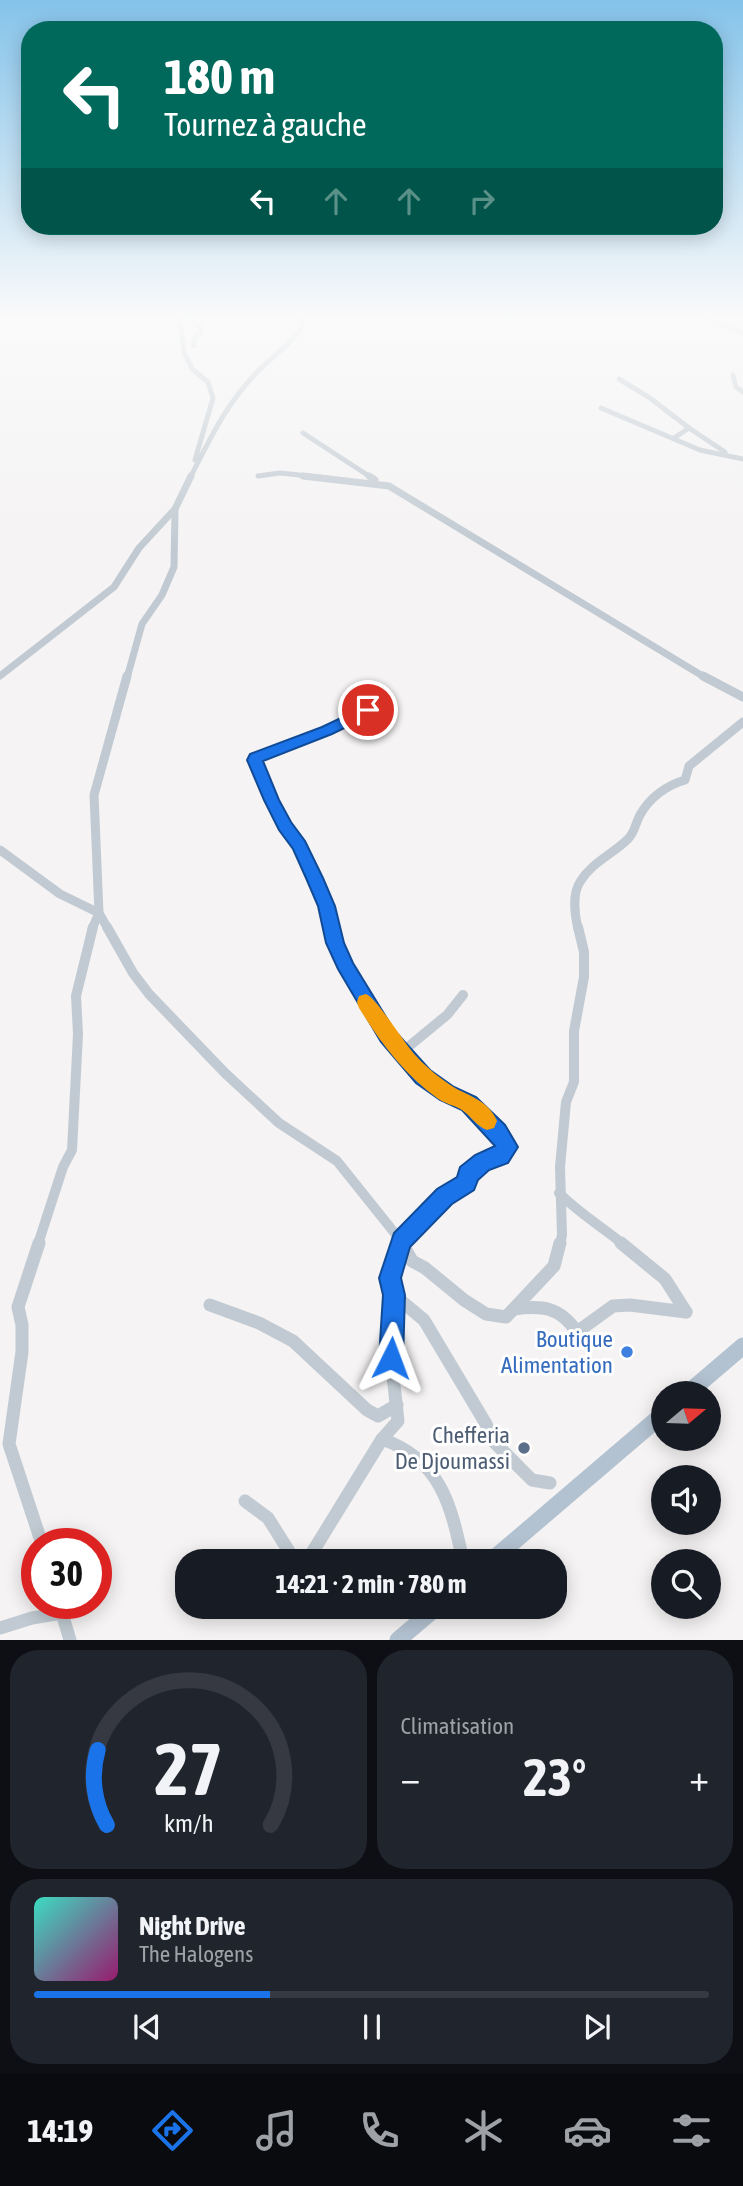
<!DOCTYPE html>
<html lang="fr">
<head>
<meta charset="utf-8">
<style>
  body { margin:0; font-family:"Asap Condensed",sans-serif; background:#20242c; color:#f1f3f6; height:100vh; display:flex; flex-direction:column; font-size:26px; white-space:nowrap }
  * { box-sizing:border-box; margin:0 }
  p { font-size:23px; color:#9ea1a6 }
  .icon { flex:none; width:38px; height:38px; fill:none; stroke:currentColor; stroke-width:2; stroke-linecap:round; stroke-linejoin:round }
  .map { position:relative; height:1640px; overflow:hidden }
  .panel { display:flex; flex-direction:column; gap:10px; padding:10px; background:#0d0f14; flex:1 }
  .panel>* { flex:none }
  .top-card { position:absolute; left:21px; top:21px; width:702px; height:214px; border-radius:28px; box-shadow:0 4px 18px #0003; background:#00695c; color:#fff; overflow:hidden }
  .needle { width:46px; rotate:71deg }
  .controls { position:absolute; left:651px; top:1381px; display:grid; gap:14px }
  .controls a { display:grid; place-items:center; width:70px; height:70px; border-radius:50%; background:#171b24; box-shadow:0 4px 18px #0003; font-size:35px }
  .speed { position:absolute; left:21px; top:1528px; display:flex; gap:14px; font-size:35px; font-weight:700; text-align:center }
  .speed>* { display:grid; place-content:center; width:91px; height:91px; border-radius:50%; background:#171b24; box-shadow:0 4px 18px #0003; line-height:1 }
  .speed .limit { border:10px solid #d22; background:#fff; color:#111 }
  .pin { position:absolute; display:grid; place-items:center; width:60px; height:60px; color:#fff; margin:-30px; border:4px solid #fff; border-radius:50%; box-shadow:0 2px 7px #0007 }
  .me { position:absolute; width:77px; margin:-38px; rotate:3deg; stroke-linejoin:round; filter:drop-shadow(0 0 5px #0008) }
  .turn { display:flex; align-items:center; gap:24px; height:147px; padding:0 28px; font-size:32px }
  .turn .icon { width:91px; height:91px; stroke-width:2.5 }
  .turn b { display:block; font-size:49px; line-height:60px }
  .lanes { display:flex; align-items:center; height:66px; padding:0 28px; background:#0003; justify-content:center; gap:35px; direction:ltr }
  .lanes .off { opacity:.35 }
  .big { font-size:52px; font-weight:700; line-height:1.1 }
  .panel .card { flex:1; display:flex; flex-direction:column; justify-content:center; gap:10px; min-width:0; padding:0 24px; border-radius:28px; background:#20242c }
  .panel .dial { align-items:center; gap:0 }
  .dial svg { height:182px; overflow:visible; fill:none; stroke:#363941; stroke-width:7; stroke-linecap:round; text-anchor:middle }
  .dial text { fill:#f1f3f6; stroke:none }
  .song { display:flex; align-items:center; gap:21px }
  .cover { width:84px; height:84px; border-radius:10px; background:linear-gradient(135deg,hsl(170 70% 55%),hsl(320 70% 35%)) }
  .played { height:7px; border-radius:4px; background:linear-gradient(90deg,#1a73e8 35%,#363941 35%) }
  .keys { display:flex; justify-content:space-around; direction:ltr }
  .heat { display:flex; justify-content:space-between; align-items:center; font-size:38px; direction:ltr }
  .panel .tiles { flex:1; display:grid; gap:10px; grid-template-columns:1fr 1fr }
  .card:last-child { grid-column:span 2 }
  .trip { position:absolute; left:175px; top:1549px; width:392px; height:70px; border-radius:28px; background:#171b24; box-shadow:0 4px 18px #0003; font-weight:700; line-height:70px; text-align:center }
  .menu { display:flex; height:112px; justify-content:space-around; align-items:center; background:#090b0e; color:#9ea1a6 }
  .menu .icon { width:49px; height:49px }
  .menu .active { color:#1a73e8 }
  .menu b { font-size:32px; color:#f1f3f6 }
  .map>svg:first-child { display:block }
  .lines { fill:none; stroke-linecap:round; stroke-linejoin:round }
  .minor-far4 { stroke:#c1cad2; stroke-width:5 }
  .minor-far3 { stroke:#c1cad2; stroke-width:7 }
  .minor-far2 { stroke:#c1cad2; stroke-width:9 }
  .minor-far1 { stroke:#c1cad2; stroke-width:10 }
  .minor { stroke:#c1cad2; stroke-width:13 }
  .major { stroke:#b3c2d1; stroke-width:17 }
  .route { fill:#1a73e8; stroke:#114b97; stroke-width:2 }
  .slow { fill:#f59e0b }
  .shop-dot { fill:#3f7fe0; stroke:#fff; stroke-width:2.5 }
  .service-dot { fill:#5c6f8a; stroke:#fff; stroke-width:2.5 }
  .labels { text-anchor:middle; stroke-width:6; stroke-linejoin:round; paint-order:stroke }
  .near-shop-label { font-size:23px; fill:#366cbe; stroke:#fff; text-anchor:end }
  .near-service-label { font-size:23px; fill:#4e5e75; stroke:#fff; text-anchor:end }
</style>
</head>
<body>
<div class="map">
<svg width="743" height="1640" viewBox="0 0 743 1640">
  <rect width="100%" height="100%" fill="#f5f3f3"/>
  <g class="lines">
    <g class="minor-far4">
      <path d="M180 318 200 326 201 332 194 339V346"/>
      <path d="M701 318 743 333"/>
      <path d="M180 320 184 352 192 369 208 382 213 398 195 460"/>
      <path d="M733 375 736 387 743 392"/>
      <path d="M619 379 650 398 689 428 674 438"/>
      <path d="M601 408 700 450 743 459"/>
      <path d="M689 428 725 452"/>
      <path d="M303 433 372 478"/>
      <path d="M258 476 280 473 328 478"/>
      <path d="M190 478C211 437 226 404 258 371 276 353 289 347 304 324L300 318"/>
    </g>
    <g class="minor-far3">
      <path d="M303 476 389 486 706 678"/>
      <path d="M369 476 375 480"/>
      <path d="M0 676 114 587 139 548 175 509"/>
      <path d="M127 678 142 624 162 595 174 567 175 509 191 476"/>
    </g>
    <g class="minor-far2">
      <path d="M703 676 743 697"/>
      <path d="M0 850 60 894 99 913 108 929"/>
      <path d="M92 929 99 913 94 795 127 676"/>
      <path d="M331 929 324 900 299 845 285 826 272 800 255 758 327 730 368 710"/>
      <path d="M578 929C575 916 572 894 580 882 591 863 613 854 628 839 635 832 635 824 640 815 649 798 667 785 685 780L689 766 743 722"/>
    </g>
    <g class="minor-far1">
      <path d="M107 927 133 973 149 994 225 1073 279 1123 337 1161 401 1241 400 1244"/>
      <path d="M331 927C343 974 388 1043 423 1076 437 1089 453 1094 468 1104 484 1114 498 1132 508 1147L468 1174 467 1182 445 1196 401 1241 403 1244"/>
      <path d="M402 1052 447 1015 463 995"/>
      <path d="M559 1193C579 1213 602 1227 623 1244"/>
      <path d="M38 1244 63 1167 72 1150 78 1034 76 996 93 927"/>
      <path d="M560 1244 562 1235 560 1167 566 1102 574 1082V1031L584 977V952L578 927"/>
    </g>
    <g class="minor">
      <path d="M39 1243 18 1307 22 1325V1352L9 1444 42 1544"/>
      <path d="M402 1243 412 1261 425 1268 464 1300 486 1314 506 1317 554 1266 560 1243"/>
      <path d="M621 1243 665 1279 686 1312"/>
      <path d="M394 1295 424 1320 486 1424 492 1440 532 1480 550 1483"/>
      <path d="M210 1305 259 1323 293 1341 367 1410 378 1416 397 1405"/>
      <path d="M514 1309C542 1305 560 1307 577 1332L613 1306 630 1305 686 1312"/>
      <path d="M382 1439C441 1460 451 1505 463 1561"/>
      <path d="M245 1501 268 1518 295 1561"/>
      <path d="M307 1561 382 1439 398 1421 391 1358 394 1295 390 1278 400 1243"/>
      <path d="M59 1603 70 1640"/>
      <path d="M0 1628 32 1618 62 1613"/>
    </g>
    <g class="major">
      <path d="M688 1393 743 1346"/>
      <path d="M491 1561 663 1414"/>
      <path d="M398 1640 438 1606"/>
    </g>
  </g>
  <linearGradient id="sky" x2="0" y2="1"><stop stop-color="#85c3ea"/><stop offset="0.58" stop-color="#fafafa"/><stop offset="1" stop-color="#fafafa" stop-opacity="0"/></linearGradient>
  <rect width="743" height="548" fill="url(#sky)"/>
  <path class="route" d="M368 705 373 707 375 710 373 714 332 734 263 761 279 800 291 822 305 841 323 878 335 906 344 943 353 963 394 1030 430 1070 454 1087 476 1097 505 1125 518 1147 508 1163 489 1170 478 1180 474 1190 452 1204 410 1247 401 1278 405 1295 403 1358 399 1367 391 1370 383 1367 379 1358 383 1295 379 1278 394 1233 437 1189 457 1177 460 1167 475 1155 495 1146 462 1110 440 1100 416 1083 381 1042 338 969 326 943 318 906 306 878 293 849 279 830 264 800 247 760 250 754 322 727Z"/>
  <path class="slow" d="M366 994C378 999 404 1044 417 1057 427 1068 442 1080 455 1088 472 1097 489 1102 497 1121L494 1128 487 1130C476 1126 471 1116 462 1110 454 1105 445 1104 437 1098 403 1073 381 1043 359 1008L357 1002 359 996Z"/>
  <circle class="shop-dot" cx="627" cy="1352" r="7"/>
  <circle class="service-dot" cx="524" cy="1448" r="7"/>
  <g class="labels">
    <g class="near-shop-label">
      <text x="613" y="1347">Boutique<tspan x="613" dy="26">Alimentation</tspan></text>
    </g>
    <g class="near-service-label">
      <text x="510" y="1443">Chefferia<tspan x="510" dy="26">De Djoumassi</tspan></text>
    </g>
  </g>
</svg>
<div class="controls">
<a><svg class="needle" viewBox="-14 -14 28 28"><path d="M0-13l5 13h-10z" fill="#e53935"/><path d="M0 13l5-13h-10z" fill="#9ea1a6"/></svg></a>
<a><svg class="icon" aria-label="sound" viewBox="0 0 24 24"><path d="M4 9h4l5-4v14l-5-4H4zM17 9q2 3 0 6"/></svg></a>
<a><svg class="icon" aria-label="search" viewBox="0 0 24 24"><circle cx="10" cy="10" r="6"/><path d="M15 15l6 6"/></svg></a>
</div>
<div class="speed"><div class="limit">30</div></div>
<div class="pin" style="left:368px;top:710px;background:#d93025"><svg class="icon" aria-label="arrive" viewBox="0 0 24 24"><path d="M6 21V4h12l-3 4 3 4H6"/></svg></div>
<svg class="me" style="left:391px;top:1358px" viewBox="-20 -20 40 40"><path d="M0-17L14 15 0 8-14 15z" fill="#1a73e8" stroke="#fff" stroke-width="4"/></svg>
<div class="trip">14:21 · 2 min · 780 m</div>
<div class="top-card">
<div class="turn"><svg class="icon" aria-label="left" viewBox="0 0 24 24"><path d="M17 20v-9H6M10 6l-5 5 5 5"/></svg><div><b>180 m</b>Tournez à gauche</div></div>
<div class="lanes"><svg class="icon" aria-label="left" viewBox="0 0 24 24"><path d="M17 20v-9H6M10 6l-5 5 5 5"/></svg><svg class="icon off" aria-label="ahead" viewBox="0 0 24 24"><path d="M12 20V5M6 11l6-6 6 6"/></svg><svg class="icon off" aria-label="ahead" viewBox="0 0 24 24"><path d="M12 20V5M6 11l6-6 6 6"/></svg><svg class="icon off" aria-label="right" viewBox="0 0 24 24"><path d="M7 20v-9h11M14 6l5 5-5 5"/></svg></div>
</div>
</div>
<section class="panel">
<div class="tiles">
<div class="card dial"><svg viewBox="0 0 100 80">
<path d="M14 69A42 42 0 1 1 86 69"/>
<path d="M14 69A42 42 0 0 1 10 36" stroke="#1a73e8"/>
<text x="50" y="56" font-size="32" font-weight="700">27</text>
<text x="50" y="72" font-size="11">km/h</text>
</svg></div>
<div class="card"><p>Climatisation</p>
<div class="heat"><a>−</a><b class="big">23°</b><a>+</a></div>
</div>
<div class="card">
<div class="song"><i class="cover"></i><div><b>Night Drive</b><p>The Halogens</p></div></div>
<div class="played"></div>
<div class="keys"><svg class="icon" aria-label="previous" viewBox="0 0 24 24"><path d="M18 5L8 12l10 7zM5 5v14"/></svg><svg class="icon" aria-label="pause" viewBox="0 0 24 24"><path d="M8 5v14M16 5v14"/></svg><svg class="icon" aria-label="next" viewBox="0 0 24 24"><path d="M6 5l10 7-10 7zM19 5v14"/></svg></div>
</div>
</div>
</section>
<nav class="menu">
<b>14:19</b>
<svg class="icon active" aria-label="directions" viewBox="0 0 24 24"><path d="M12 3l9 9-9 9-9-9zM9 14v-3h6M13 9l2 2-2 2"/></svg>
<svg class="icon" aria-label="music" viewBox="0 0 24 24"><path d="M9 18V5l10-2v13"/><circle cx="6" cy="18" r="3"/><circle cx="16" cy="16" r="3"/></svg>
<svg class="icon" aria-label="phone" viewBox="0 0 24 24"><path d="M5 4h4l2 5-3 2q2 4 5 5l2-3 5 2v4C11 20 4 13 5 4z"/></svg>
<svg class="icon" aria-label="climate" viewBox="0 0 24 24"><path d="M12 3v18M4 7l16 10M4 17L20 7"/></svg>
<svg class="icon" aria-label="car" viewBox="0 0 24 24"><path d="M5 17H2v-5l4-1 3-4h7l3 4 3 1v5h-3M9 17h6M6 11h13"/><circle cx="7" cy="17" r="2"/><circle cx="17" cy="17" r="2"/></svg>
<svg class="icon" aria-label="filters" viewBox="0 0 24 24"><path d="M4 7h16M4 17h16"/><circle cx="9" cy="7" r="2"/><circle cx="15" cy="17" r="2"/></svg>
</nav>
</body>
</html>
